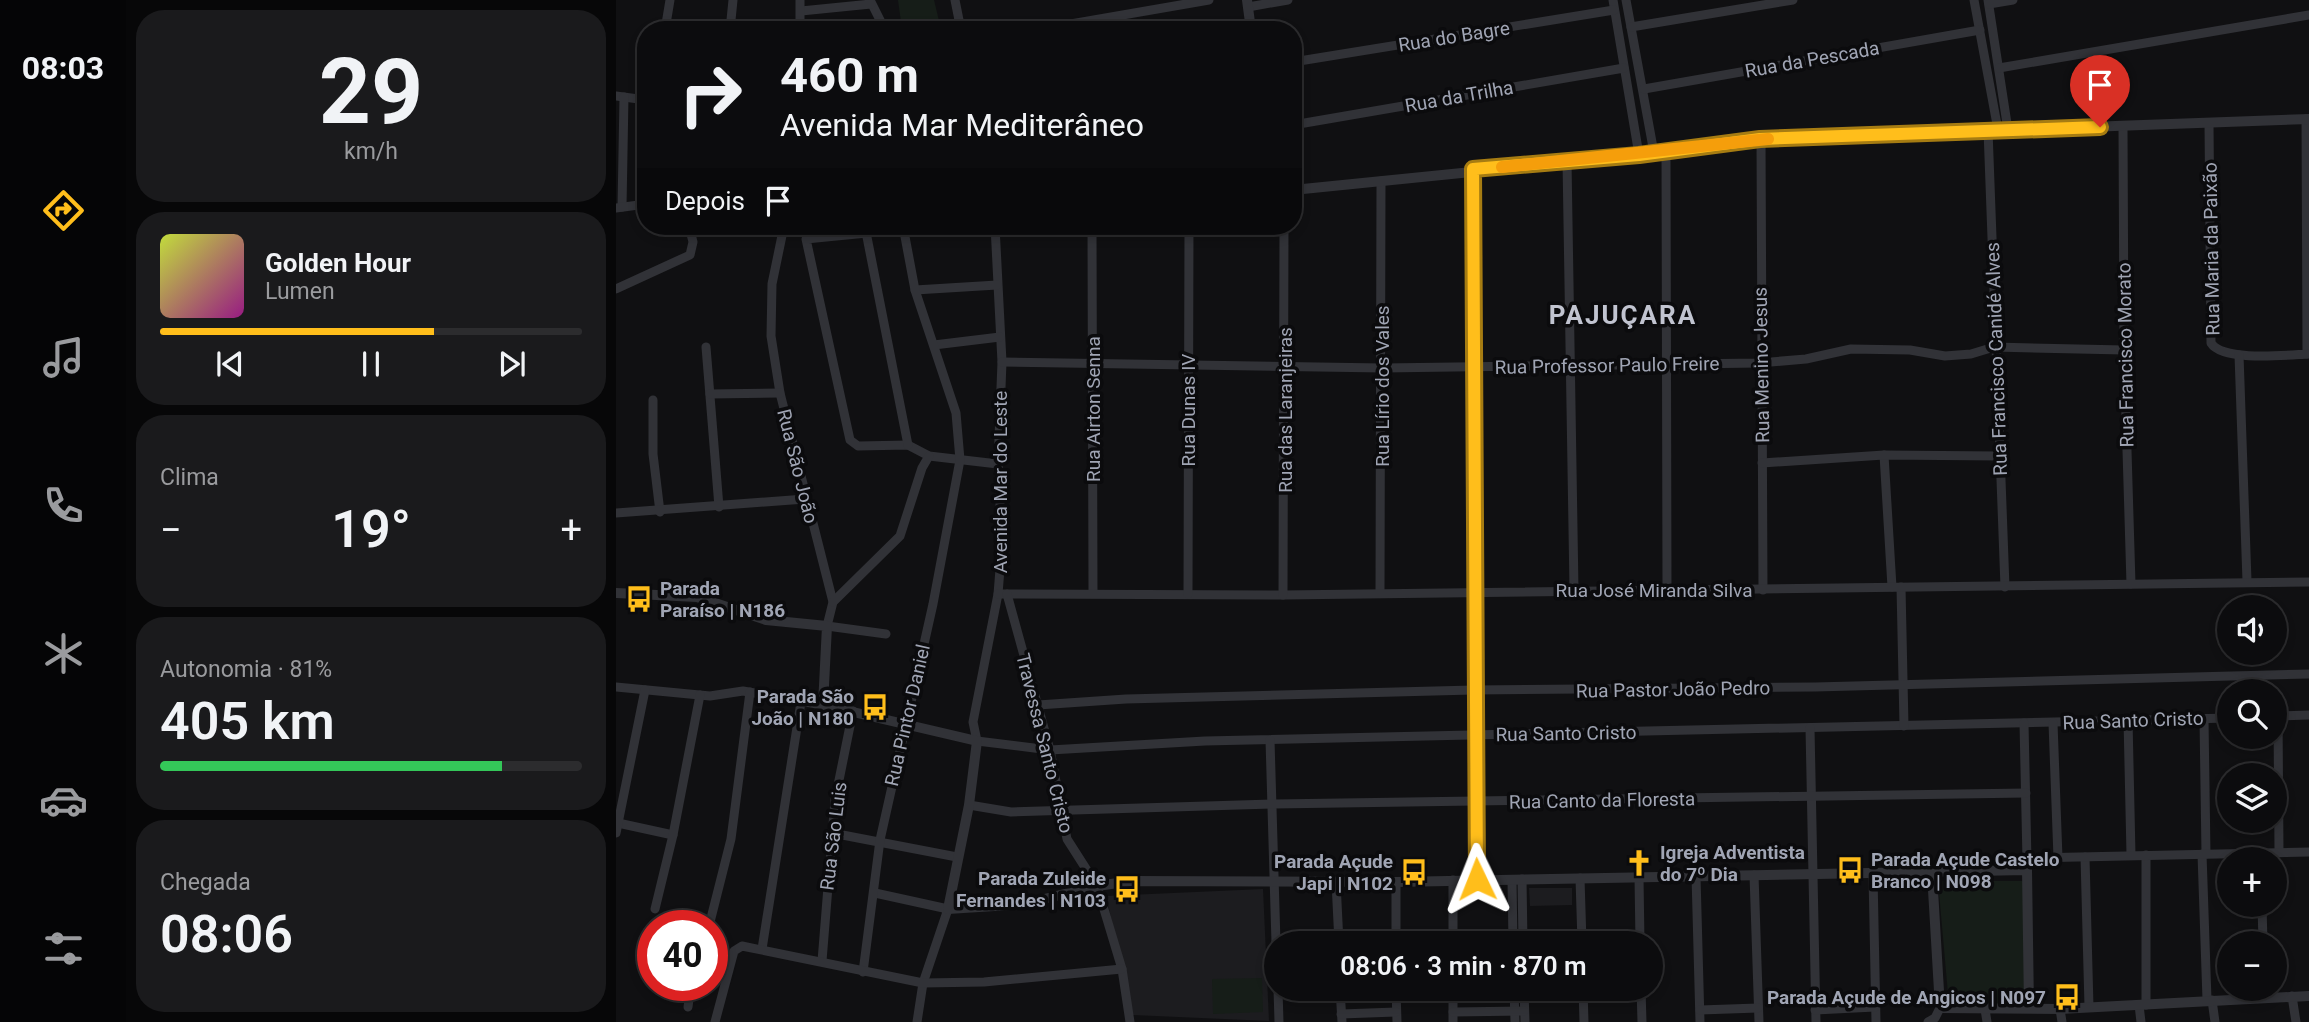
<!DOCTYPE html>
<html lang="pt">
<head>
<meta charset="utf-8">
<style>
  body { margin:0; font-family:Roboto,sans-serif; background:#1a1a1c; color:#f1f3f6; height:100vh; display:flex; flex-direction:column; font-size:26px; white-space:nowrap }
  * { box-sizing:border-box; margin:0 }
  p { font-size:23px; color:#9a9b9e }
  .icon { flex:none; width:38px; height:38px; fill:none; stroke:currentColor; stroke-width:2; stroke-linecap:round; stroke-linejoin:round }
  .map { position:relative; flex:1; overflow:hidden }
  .drawer { display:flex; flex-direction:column; gap:10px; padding:10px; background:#070708; width:490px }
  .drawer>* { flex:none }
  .guide { position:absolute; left:21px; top:21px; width:665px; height:214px; border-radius:28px; box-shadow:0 4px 10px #0003,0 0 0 2px #2c2c2e; background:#0c0c0e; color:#f1f3f6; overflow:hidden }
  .buttons { position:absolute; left:1601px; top:595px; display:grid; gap:14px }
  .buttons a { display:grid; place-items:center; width:70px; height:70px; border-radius:50%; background:#0c0c0e; box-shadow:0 4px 10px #0003,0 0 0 2px #2c2c2e; font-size:35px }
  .speed { position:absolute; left:21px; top:910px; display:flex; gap:14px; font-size:35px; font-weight:700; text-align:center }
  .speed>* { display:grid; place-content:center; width:91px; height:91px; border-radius:50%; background:#0c0c0e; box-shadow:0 4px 10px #0003,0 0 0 2px #2c2c2e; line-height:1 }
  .speed .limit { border:10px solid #d22; background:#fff; color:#111 }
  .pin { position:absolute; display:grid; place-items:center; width:60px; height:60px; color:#fff; margin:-72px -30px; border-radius:50% 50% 50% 0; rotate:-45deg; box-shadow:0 0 7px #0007 }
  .pin .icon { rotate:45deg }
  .me { position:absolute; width:77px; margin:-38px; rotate:358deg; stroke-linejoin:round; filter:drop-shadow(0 0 5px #0008) }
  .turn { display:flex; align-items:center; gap:24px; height:147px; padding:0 28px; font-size:32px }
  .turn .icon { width:91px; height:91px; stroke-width:2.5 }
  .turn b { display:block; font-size:49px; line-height:60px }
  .then { display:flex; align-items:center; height:66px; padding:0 28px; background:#0003; gap:14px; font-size:26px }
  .big { font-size:52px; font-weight:600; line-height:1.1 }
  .drawer .card { flex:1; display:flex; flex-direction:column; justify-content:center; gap:10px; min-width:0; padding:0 24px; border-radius:28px; background:#1a1a1c }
  .drawer .dial { align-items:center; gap:0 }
  .dial b { font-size:91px; line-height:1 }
  .song { display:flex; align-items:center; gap:21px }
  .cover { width:84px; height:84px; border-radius:10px; background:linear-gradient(135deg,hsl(70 70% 55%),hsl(310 70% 35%)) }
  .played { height:7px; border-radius:4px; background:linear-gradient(90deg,#ffbe1b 65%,#2c2c2e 65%) }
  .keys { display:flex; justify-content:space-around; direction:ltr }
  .heat { display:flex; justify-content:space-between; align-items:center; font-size:38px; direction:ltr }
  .charge { height:10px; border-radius:5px; background:linear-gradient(90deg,#34c759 81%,#2c2c2e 0) }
  .trip { position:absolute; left:648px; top:931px; width:399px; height:70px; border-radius:35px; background:#0c0c0e; box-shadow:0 4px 10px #0003,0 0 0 2px #2c2c2e; font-weight:600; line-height:70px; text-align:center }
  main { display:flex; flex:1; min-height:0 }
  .dock { display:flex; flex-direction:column; width:126px; justify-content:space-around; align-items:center; background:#050506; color:#9a9b9e }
  .dock .icon { width:49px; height:49px }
  .dock .on { color:#ffbe1b }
  .dock b { font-size:32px; color:#f1f3f6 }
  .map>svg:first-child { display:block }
  .built { fill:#1c1c1f }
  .green { fill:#161d18 }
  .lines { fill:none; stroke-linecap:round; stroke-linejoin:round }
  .minor { stroke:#313237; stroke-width:9 }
  .tertiary { stroke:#313237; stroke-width:10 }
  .route-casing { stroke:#a67c12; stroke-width:18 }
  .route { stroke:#ffbe1b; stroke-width:12 }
  .slow { stroke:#f59e0b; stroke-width:12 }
  .labels { text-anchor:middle; stroke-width:7; stroke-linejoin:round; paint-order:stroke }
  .street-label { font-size:19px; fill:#a0a5b4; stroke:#0b0b0d }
  .poi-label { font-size:19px; font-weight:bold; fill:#a0a5b4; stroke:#0b0b0d; text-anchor:end }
  .district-label { font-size:26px; font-weight:bold; letter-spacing:2px; fill:#c1c4d0; stroke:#0b0b0d }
</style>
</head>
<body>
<main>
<nav class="dock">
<b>08:03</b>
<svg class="icon on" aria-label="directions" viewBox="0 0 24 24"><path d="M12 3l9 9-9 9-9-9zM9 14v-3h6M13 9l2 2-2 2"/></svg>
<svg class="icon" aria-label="music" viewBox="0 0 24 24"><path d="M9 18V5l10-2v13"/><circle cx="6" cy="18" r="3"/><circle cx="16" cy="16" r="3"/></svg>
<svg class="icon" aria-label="phone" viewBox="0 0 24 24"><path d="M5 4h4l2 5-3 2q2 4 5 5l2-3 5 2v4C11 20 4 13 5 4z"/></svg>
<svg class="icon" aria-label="climate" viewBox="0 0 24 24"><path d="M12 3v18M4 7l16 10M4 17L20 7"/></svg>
<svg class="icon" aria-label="car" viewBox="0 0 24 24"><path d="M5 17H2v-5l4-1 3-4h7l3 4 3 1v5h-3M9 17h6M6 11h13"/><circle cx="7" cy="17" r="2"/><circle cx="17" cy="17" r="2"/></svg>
<svg class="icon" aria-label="filters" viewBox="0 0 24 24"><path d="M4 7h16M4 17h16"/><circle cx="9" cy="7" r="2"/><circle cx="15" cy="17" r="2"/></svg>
</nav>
<section class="drawer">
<div class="card dial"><b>29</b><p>km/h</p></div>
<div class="card">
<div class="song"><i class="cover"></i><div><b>Golden Hour</b><p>Lumen</p></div></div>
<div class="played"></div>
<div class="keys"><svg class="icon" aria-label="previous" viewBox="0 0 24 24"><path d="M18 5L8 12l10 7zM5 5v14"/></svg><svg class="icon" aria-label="pause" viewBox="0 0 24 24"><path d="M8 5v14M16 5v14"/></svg><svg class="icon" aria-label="next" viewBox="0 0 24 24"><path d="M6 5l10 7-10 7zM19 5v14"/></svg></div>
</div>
<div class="card"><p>Clima</p>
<div class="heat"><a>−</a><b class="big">19°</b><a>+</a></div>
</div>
<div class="card"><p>Autonomia · 81%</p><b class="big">405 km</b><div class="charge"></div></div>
<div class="card"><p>Chegada</p><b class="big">08:06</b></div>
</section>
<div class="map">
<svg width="1693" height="1022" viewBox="0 0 1693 1022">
  <rect width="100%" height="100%" fill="#101012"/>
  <g class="built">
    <path d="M913 888H956V905L914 906Z"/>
    <path d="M647 889 653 1021 517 1015 490 896Z"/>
  </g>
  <g class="green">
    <path d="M282 0H318L324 25 286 29Z"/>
    <path d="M1322 881H1409L1412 1004 1333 1005Z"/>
    <path d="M646 978 647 1012 597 1014 596 979Z"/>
  </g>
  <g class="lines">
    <g class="minor">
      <path d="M254 0 269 30"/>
      <path d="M339 0 345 30"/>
      <path d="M997 0 1023 155"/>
      <path d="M1010 0 1038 153"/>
      <path d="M1358 0 1382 130"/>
      <path d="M1372 0 1392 130"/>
      <path d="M1373 4 1397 0"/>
      <path d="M632 7 672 0"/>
      <path d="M185 11 255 4"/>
      <path d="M1015 27 1177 0"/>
      <path d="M49 30 54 0"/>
      <path d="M114 30 117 0"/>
      <path d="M184 30V0"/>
      <path d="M420 30 593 0"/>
      <path d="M677 62 998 10"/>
      <path d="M1383 68 1693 15"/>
      <path d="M1028 89 1364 30"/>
      <path d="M0 96 30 100"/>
      <path d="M1690 119 1691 354"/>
      <path d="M1593 124 1595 343C1607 362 1671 355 1693 354"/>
      <path d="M677 125 1008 68"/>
      <path d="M1507 127 1508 350 1515 584"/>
      <path d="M1372 130 1389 587"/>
      <path d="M1145 139 1147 590"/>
      <path d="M1050 152 1051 591"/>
      <path d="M951 161 958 590"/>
      <path d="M6 207 8 97"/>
      <path d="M0 208 30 204"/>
      <path d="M168 226 156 284 155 336 164 393 217 602 211 626 270 634"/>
      <path d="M322 226 190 239 234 440 242 446 292 445 313 456 382 464"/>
      <path d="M379 226 386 362 382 464 386 544 382 594 357 722 361 741 434 750 589 741 1614 718"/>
      <path d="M476 226 477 592"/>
      <path d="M250 232 292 445"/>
      <path d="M0 289 74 255 77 242 73 226"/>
      <path d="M299 290 381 285"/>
      <path d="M318 345 384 337"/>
      <path d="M90 347 103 507"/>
      <path d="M1623 355 1631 581"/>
      <path d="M386 362 767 368 1143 363 1190 359 1235 349 1294 350 1329 356 1355 354 1378 347 1508 350"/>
      <path d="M94 394 164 393"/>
      <path d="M37 400V454L44 512"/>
      <path d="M1268 455 1276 587"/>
      <path d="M1146 463 1268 455 1383 456"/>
      <path d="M0 513 189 499"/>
      <path d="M1285 587 1288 726"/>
      <path d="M764 592 765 181"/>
      <path d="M382 594 667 595 1693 582"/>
      <path d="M391 594 434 750 451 839 481 886 506 969 514 1022"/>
      <path d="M572 594 573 226"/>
      <path d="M667 595 668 226"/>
      <path d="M217 602 284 536 306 468 313 456"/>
      <path d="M0 687 94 696 127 691 207 705"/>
      <path d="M422 705 510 699 857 690 1199 687 1693 674"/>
      <path d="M1662 715 1663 852"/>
      <path d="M1659 716 1693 715"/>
      <path d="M1512 719 1515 855"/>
      <path d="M1588 719 1590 854"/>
      <path d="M1408 723 1411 861"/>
      <path d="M1437 723 1442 858"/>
      <path d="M1194 728 1200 1022"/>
      <path d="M654 740 660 943"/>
      <path d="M353 805 395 812 658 804 1410 793"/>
      <path d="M2 823 57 835"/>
      <path d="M0 833 29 690"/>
      <path d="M216 833 341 857"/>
      <path d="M1586 854 1591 1000"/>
      <path d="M1530 855V1005"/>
      <path d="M1469 857 1473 1007"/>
      <path d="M1411 858 1693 852"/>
      <path d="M1138 875 1143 1022"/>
      <path d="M1257 875 1260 1022"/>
      <path d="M1080 876 1084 1022"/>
      <path d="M1023 877 1024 943"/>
      <path d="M964 878 966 943"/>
      <path d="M906 879 907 943"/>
      <path d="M837 880V943"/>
      <path d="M896 880 897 943"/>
      <path d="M720 882 723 943"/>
      <path d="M780 882V943"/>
      <path d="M259 893 332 909 307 983 301 1022"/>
      <path d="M1646 905 1647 943"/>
      <path d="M39 909 57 835 84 695"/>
      <path d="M93 926 115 839 134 692"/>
      <path d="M146 949 185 702"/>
      <path d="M206 961 219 800 237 711"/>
      <path d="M247 972 264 840 317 604 344 460 340 413 299 290 287 226"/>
      <path d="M662 989 663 1022"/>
      <path d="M724 989 726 1022"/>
      <path d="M780 989 781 1022"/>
      <path d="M837 989V1022"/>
      <path d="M898 989 899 1022"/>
      <path d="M908 989 909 1022"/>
      <path d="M967 989 968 1022"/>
      <path d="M1025 989 1026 1022"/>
      <path d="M1676 996 1680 1022"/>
      <path d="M1596 1000 1599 1022"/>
      <path d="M1523 1005 1525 1022"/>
      <path d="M72 1007 75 985"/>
      <path d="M1369 1009 1371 1022"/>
      <path d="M1444 1009 1446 1022"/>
      <path d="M1084 1010 1142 1008"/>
      <path d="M1199 1010 1259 1007"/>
      <path d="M837 1012 908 1011"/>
      <path d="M725 1014 780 1012"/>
      <path d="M99 1022 118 951 126 946 307 983 368 982 506 969"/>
      <path d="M1312 1022 1319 1018 1324 1008"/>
    </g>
    <g class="tertiary">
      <path d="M631 0 635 30"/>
      <path d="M857 169 861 879"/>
      <path d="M677 190 1023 155 1145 139 1693 119"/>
      <path d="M0 593 81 597 150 620 211 626 207 705 361 741 353 805 332 909 408 904 481 886 516 881 780 882 1411 870 1413 1008"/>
      <path d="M1316 873 1324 1008 1444 1009 1693 996"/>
    </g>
  </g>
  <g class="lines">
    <defs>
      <path id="route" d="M861 879 857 169 1023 155 1144 139 1484 127"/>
    </defs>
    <use href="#route" class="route-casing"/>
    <use href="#route" class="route"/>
    <path class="slow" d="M886 167 1152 139"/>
  </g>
  <defs>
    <symbol id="bus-bare" viewBox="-9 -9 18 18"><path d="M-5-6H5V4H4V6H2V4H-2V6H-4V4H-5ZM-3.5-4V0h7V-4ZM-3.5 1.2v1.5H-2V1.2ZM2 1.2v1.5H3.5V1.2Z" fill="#ffbe1b" stroke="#0b0b0d" stroke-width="2.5" paint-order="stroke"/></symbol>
    <symbol id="church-bare" viewBox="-9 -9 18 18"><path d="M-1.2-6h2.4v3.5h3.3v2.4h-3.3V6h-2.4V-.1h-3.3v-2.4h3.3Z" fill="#ffbe1b" stroke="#0b0b0d" stroke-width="2.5" paint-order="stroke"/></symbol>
  </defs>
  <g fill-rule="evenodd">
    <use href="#bus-bare" x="4" y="580" width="38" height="38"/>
    <use href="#bus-bare" x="240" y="688" width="38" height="38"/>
    <use href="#church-bare" x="1004" y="844" width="38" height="38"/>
    <use href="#bus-bare" x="1215" y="851" width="38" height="38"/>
    <use href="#bus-bare" x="779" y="853" width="38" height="38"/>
    <use href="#bus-bare" x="492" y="870" width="38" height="38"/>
    <use href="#bus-bare" x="1432" y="978" width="38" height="38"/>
  </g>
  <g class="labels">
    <g class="street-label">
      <text transform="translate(838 36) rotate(-9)" y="7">Rua do Bagre</text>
      <text transform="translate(1196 59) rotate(-10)" y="7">Rua da Pescada</text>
      <text transform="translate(843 96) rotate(-10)" y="7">Rua da Trilha</text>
      <text transform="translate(1595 249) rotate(-91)" y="7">Rua Maria da Paixão</text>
      <text transform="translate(1509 355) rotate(-91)" y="7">Rua Francisco Morato</text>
      <text transform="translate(1380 359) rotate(-92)" y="7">Rua Francisco Canidé Alves</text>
      <text transform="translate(991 365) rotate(-1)" y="7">Rua Professor Paulo Freire</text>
      <text transform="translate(1145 365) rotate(-91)" y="7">Rua Menino Jesus</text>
      <text transform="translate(766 386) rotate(-90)" y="7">Rua Lírio dos Vales</text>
      <text transform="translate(477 409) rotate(-90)" y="7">Rua Airton Senna</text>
      <text transform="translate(572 410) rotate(-90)" y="7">Rua Dunas IV</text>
      <text transform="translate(669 410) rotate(-90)" y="7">Rua das Laranjeiras</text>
      <text transform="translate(182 466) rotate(76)" y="7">Rua São João</text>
      <text transform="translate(384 482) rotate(-90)" y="7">Avenida Mar do Leste</text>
      <text x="1038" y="597">Rua José Miranda Silva</text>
      <text transform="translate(1057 689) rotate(-1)" y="7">Rua Pastor João Pedro</text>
      <text transform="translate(291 715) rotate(-77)" y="7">Rua Pintor Daniel</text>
      <text transform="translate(1517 720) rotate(-2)" y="7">Rua Santo Cristo</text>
      <text transform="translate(950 733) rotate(-1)" y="7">Rua Santo Cristo</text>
      <text transform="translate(429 743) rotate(76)" y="7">Travessa Santo Cristo</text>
      <text transform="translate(986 800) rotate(-1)" y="7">Rua Canto da Floresta</text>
      <text transform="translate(217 836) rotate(-83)" y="7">Rua São Luis</text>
    </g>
    <g class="poi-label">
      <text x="44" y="595" text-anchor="start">Parada<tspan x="44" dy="22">Paraíso | N186</tspan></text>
      <text x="238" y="703">Parada São<tspan x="238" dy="22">João | N180</tspan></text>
      <text x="1044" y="859" text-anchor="start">Igreja Adventista<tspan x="1044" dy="22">do 7º Dia</tspan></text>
      <text x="1255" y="866" text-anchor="start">Parada Açude Castelo<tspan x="1255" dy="22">Branco | N098</tspan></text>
      <text x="777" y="868">Parada Açude<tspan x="777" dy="22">Japi | N102</tspan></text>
      <text x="490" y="885">Parada Zuleide<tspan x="490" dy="22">Fernandes | N103</tspan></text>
      <text x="1430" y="1004">Parada Açude de Angicos | N097</text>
    </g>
    <g class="district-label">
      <text x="1007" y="324">PAJUÇARA</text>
    </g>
  </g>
</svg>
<div class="buttons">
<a><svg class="icon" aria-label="sound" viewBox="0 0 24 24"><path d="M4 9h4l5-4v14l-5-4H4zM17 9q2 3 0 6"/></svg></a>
<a><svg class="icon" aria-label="search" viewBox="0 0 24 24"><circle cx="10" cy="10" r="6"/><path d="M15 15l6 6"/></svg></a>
<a><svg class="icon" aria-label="layers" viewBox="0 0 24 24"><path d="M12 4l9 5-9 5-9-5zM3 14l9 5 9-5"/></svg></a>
<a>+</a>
<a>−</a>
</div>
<div class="speed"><div class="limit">40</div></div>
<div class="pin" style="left:1484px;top:127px;background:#d93025"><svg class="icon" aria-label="arrive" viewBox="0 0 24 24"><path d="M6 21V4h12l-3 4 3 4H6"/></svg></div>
<svg class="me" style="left:861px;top:879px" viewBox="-20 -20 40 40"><path d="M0-17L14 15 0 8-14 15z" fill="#ffbe1b" stroke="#fff" stroke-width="4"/></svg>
<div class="trip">08:06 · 3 min · 870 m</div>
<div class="guide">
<div class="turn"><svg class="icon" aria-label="right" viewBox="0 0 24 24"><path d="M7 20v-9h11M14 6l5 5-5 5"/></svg><div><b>460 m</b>Avenida Mar Mediterâneo</div></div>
<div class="then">Depois<svg class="icon" aria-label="arrive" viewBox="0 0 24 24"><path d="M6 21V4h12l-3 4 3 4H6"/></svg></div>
</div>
</div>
</main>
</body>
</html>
